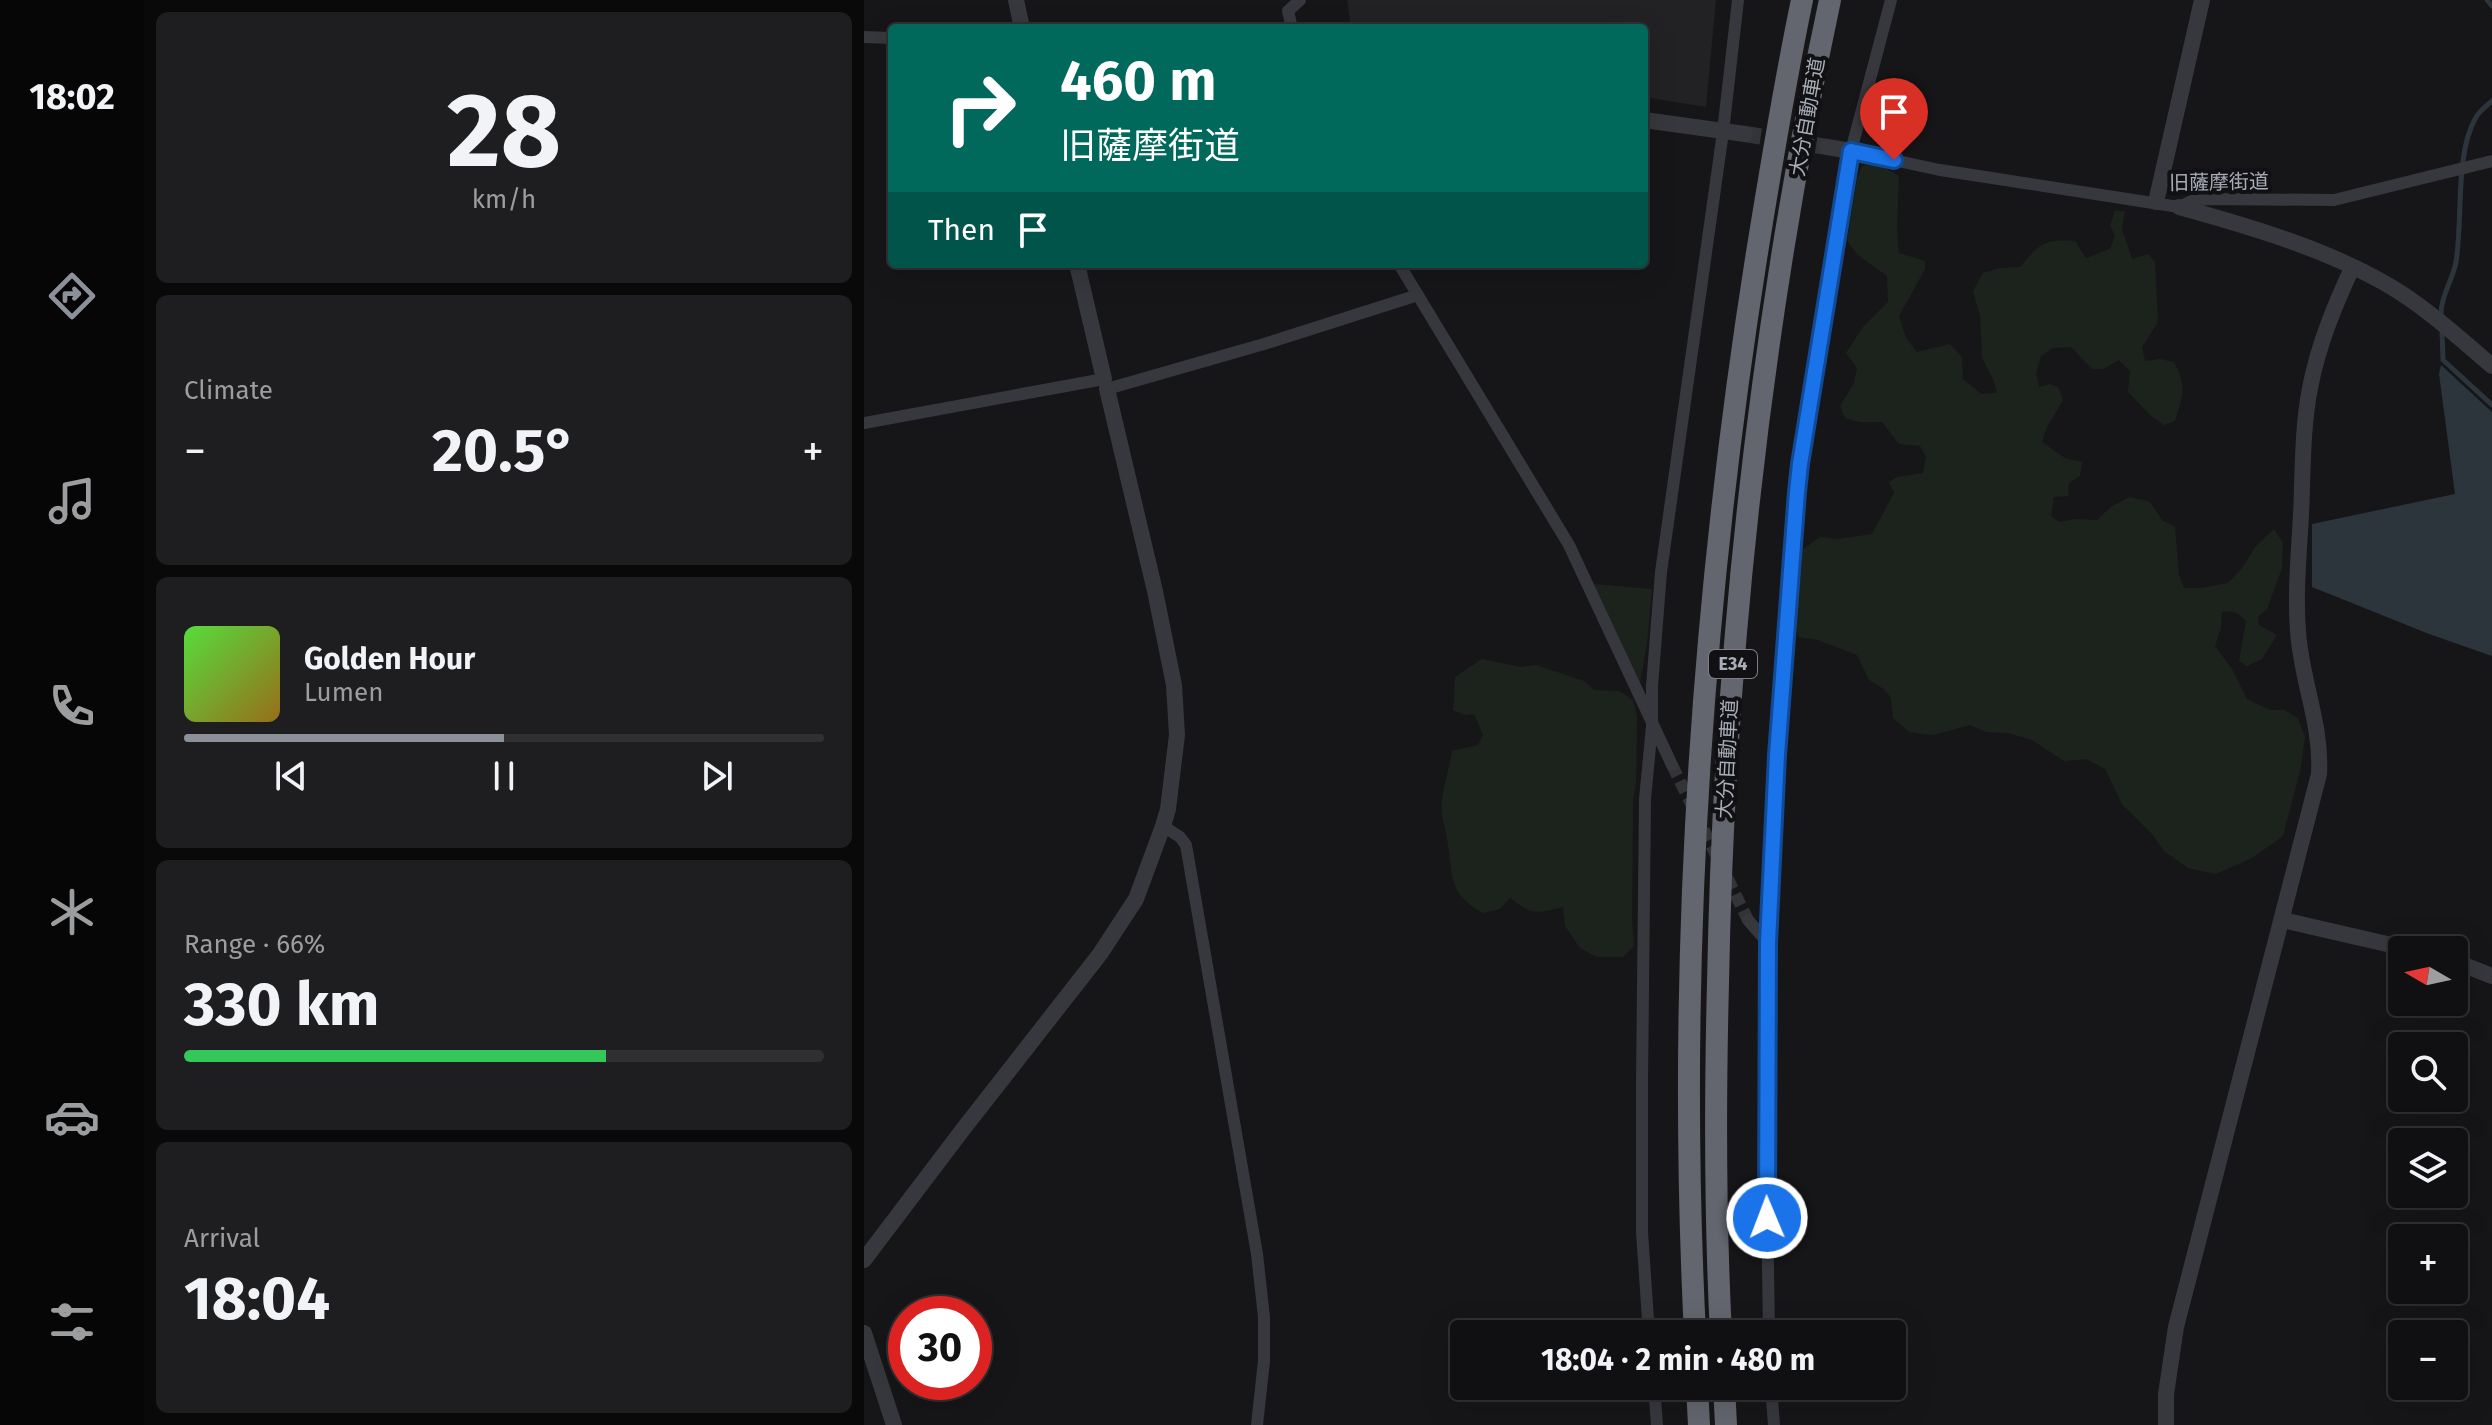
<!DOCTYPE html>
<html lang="en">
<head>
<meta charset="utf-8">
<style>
  body { margin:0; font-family:"Fira Sans","Noto Sans JP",sans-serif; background:#1e1e20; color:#f1f3f6; height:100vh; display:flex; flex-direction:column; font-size:30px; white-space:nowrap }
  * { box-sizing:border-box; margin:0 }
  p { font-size:26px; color:#9c9d9f }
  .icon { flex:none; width:44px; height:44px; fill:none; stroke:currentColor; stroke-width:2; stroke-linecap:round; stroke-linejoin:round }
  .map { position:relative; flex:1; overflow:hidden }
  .side { display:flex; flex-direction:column; gap:12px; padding:12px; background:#09090a; width:720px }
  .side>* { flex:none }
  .guide { position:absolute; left:24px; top:24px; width:760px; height:244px; border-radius:8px; box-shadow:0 8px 32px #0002,0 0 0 2px #303032; background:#00695c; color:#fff; overflow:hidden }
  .needle { width:52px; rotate:279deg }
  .fabs { position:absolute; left:1524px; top:936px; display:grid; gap:16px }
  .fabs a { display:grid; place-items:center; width:80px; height:80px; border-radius:8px; background:#101012; box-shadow:0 8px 32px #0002,0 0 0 2px #303032; font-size:40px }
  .speed { position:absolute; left:24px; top:1296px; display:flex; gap:16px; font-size:40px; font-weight:700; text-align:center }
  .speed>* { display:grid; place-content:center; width:104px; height:104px; border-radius:50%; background:#101012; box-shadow:0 8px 32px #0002,0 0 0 2px #303032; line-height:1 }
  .speed .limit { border:12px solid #d22; background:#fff; color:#111 }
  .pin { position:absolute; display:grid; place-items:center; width:68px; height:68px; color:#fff; margin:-82px -34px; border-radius:50% 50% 50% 0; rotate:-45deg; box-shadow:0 0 8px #0007 }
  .pin .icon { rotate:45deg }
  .me { position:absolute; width:88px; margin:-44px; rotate:359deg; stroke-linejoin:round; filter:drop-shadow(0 0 6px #0008) }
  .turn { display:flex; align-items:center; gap:28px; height:168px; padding:0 40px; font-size:36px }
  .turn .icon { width:104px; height:104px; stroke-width:2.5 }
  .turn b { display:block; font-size:56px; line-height:68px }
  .then { display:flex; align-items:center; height:76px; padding:0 40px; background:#0003; gap:16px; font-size:30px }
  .big { font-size:60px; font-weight:700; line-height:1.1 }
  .side .tile { flex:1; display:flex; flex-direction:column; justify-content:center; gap:12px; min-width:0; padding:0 28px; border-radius:12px; background:#1e1e20 }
  .side .dial { align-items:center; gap:0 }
  .dial b { font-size:104px; line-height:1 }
  .song { display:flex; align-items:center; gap:24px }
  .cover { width:96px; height:96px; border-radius:12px; background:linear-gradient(135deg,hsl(110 70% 55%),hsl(40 70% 35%)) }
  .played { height:8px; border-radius:4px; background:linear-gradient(90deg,#8c9099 50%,#303032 50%) }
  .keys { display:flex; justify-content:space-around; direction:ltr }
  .heat { display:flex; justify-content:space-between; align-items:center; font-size:44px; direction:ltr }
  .charge { height:12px; border-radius:6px; background:linear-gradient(90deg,#34c759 66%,#303032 0) }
  .trip { position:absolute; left:586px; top:1320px; width:456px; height:80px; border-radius:8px; background:#101012; box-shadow:0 8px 32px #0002,0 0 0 2px #303032; font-weight:700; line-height:80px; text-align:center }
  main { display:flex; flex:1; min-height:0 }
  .tab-bar { display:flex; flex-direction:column; width:144px; justify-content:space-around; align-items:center; background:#060607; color:#9c9d9f }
  .tab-bar .icon { width:56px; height:56px }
  .tab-bar .selected { color:#8c9099 }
  .tab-bar b { font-size:36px; color:#f1f3f6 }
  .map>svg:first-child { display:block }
  .built { fill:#222225 }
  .green { fill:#1c231d }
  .water { fill:#2c353c }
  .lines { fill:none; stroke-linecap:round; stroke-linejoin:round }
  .stream { stroke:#2c353c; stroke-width:5 }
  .minor-tunnel { stroke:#333438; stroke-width:12; stroke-dasharray:12 6; stroke-linecap:butt }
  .tertiary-tunnel { stroke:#333438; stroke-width:16; stroke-dasharray:16 8; stroke-linecap:butt }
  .minor { stroke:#37383d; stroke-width:12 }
  .tertiary { stroke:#37383d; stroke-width:16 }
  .motorway { stroke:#63666e; stroke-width:22 }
  .route-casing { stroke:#114b97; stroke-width:20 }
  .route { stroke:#1a73e8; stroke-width:14 }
  .labels { text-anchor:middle; stroke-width:8; stroke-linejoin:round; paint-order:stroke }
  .shield { fill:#111113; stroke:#7b7e86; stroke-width:2 }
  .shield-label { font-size:18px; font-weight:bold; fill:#a8adb8 }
  .street-label { font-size:20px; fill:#a8adb8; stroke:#111113 }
</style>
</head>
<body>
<main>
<nav class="tab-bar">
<b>18:02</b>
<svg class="icon selected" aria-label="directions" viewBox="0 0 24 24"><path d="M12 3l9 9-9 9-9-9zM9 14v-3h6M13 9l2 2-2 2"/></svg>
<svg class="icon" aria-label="music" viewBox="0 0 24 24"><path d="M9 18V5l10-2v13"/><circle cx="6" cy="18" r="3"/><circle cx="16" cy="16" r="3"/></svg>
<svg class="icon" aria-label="phone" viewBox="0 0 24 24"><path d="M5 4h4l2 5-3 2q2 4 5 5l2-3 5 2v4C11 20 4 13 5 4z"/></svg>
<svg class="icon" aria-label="climate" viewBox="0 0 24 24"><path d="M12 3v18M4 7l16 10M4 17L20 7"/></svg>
<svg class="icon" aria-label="car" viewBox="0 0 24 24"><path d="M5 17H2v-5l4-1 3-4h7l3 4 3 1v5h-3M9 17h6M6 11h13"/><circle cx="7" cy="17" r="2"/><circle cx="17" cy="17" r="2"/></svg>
<svg class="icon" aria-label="filters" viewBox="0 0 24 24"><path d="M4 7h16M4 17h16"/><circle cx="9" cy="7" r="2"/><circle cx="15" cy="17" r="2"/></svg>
</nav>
<section class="side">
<div class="tile dial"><b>28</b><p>km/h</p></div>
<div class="tile"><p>Climate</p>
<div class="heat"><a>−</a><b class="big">20.5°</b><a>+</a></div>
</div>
<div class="tile">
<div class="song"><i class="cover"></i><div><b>Golden Hour</b><p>Lumen</p></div></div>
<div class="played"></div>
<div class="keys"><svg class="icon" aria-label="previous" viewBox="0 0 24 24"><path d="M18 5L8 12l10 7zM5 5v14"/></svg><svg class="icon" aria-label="pause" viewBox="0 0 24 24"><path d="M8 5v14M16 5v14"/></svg><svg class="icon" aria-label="next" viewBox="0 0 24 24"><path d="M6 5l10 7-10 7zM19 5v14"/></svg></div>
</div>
<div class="tile"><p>Range · 66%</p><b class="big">330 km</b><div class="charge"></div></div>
<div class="tile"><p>Arrival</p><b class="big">18:04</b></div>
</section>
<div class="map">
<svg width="1628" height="1425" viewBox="0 0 1628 1425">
  <rect width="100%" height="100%" fill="#161618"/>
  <path class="built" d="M483 0H852L842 107 780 97V28H487Z"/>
  <g class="green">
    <path d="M1012 163 1035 176 1033 229 1035 253 1061 261V269L1035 316 1042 338 1053 352 1086 344 1098 357 1099 379 1117 394 1133 393 1130 381 1118 358 1116 316 1109 291 1119 273 1136 268 1156 267C1176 244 1179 239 1211 241L1222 258 1246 249 1251 236 1246 225 1251 211H1261L1258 229 1268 259 1284 254 1291 262 1294 322 1278 347 1281 361 1296 359 1310 362C1323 385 1319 396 1311 421L1300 425 1287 416 1264 392 1266 371 1255 360 1239 369H1228L1207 347 1189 348 1177 356 1172 373 1175 387 1186 384 1194 387 1199 400 1182 429 1178 442 1201 458 1218 462 1216 476 1205 483 1204 496 1190 497 1187 516 1195 522 1211 519 1233 520 1248 506 1266 497 1286 502 1298 520 1311 527 1315 575 1320 588H1338L1364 583 1379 567 1391 547 1410 529 1419 543 1418 568 1403 609 1394 617 1395 625 1413 635 1398 659 1383 666 1375 661 1382 621C1375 613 1369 610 1358 612L1357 628 1351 646 1368 669 1383 699 1406 710H1420L1434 718 1441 737 1437 767 1419 836 1388 858 1352 874 1324 868 1300 851 1288 834 1258 804 1241 769 1222 759 1200 761 1168 740 1144 733 1122 732 1106 725 1070 735 1058 734 1045 732 1029 718 1027 698 1020 689 1005 680 993 655 954 640 934 637C929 609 939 579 938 550L956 537 974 539 1008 534 1030 493 1025 482 1033 477 1059 473 1062 457 1056 446 1035 444 1018 422H996L981 418 976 406 990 383 993 368 982 353 999 327 1024 302 1023 276 994 255 983 241 993 179 998 166Z"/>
    <path d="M730 584 788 589 783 643 776 683Z"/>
    <path d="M618 659 656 667 672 665 720 681 730 690 755 691 769 700 773 716 772 782 769 802 768 921 770 946 759 957H733L716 948 701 926 699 907C671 914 669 915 646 898L636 909 619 913C583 894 589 873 583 838 581 825 576 815 578 801 579 784 586 768 588 751L614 745 619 735 610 714 601 715 589 710 591 677Z"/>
  </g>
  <path class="water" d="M1577 365 1628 412V656L1565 634 1448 587V524L1591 494 1575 374Z"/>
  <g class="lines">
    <g class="stream">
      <path d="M1623 0 1628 6"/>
      <path d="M1577 316C1576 298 1589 279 1592 262 1599 220 1591 155 1611 119 1614 112 1622 106 1628 101"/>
      <path d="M1578 330 1579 360 1628 405"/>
    </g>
    <path class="minor-tunnel" d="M808 765 884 920"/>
    <path class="tertiary-tunnel" d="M881 134 963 147"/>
    <g class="minor">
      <path d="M428 28 424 11 436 0"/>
      <path d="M0 37 28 38"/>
      <path d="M987 151 1076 170 1315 207 1328 201 1345 199 1470 200 1628 161"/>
      <path d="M535 264 705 545 808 765"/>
      <path d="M0 423 240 379 243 389 400 344 554 295"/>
      <path d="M299 826 316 837 322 845 393 1254 400 1317V1361L393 1425"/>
      <path d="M884 920 904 943"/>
      <path d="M785 1334 778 1232V1083L781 799 788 726V686L797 572 859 132 874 0"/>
      <path d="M905 1334 902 1131 904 943 913 755 936 464 987 151 1027 0"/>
      <path d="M790 1386 793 1425"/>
      <path d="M907 1386 910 1425"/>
    </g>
    <g class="tertiary">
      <path d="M152 0 158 28"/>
      <path d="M780 120 881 134"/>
      <path d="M963 147 987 151"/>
      <path d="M1292 202 1338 0"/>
      <path d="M1315 207C1388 227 1473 252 1537 293 1569 314 1599 341 1628 366"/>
      <path d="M213 264 240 379"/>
      <path d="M1419 920 1549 950"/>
      <path d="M1590 961 1628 976"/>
      <path d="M0 1260 100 1128 236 954 272 899 299 826 304 809 313 735 310 685 291 591 243 389"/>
      <path d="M0 1333 30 1425"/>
      <path d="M1302 1425V1394L1312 1327 1455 774C1458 724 1437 680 1434 631 1431 592 1435 553 1437 515 1439 473 1438 429 1446 388 1454 346 1470 307 1488 268"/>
    </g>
    <g class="motorway">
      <path d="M831 1334C813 975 836 614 892 259 906 172 920 86 938 0"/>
      <path d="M857 1334C851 1217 851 1101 854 983 860 654 897 322 966 0"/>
      <path d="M833 1386 835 1425"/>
      <path d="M860 1386 862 1425"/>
    </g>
  </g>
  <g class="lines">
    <defs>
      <path id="route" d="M903 1218 904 943 913 755 933 492 936 464 987 151 1030 160"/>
    </defs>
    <use href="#route" class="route-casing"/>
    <use href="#route" class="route"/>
  </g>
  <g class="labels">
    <rect class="shield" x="845" y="650" width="48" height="28" rx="6"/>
    <g class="shield-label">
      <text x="869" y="670">E34</text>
    </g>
    <g class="street-label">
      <text transform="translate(943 117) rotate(-80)" y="7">大分自動車道</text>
      <text transform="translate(1355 182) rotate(-1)" y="7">旧薩摩街道</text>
      <text transform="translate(863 759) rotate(-87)" y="7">大分自動車道</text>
    </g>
  </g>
</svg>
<div class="fabs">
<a><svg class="needle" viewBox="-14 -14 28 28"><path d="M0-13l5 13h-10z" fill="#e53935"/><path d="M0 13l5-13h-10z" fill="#9c9d9f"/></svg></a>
<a><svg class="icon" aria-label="search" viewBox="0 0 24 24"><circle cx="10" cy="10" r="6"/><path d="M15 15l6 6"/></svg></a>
<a><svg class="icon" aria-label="layers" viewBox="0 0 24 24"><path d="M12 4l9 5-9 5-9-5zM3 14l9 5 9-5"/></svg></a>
<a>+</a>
<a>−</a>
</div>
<div class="speed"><div class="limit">30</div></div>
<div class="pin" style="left:1030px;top:160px;background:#d93025"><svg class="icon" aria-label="arrive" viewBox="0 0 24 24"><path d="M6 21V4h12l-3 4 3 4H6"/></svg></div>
<svg class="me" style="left:903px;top:1218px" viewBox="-20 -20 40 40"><circle r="17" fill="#1a73e8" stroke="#fff" stroke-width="3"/><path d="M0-11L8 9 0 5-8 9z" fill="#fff"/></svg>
<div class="trip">18:04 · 2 min · 480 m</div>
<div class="guide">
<div class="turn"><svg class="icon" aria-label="right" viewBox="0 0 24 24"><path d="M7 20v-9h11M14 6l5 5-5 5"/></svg><div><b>460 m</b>旧薩摩街道</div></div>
<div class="then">Then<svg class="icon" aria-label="arrive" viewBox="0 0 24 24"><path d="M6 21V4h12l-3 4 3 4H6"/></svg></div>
</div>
</div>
</main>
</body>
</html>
